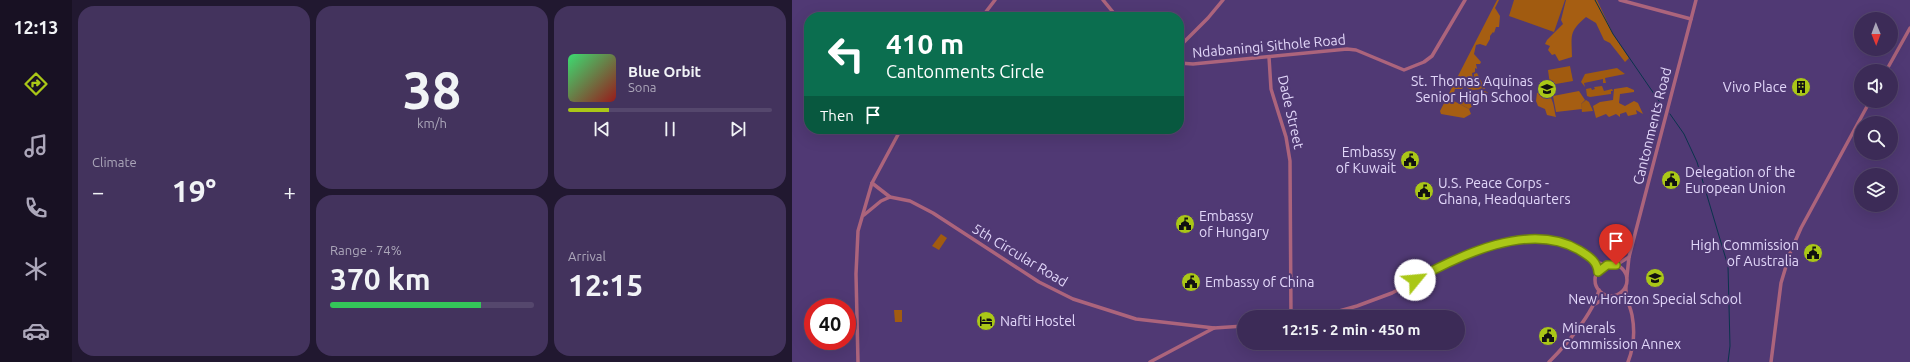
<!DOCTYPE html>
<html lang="en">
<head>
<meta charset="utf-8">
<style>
  body { margin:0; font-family:Ubuntu,sans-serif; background:#43335d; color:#f1f3f6; height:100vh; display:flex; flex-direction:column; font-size:15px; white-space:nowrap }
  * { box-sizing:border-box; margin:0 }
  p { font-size:13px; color:#aca7ba }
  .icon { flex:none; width:22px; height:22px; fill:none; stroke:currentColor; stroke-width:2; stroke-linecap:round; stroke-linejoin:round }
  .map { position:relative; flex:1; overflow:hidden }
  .details { display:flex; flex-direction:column; gap:6px; padding:6px; background:#211830; width:720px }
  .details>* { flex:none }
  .hud { position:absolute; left:12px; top:12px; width:380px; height:122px; border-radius:16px; box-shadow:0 4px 16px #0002,0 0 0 1px #55476d; background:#0b6e4f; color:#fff; overflow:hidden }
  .needle { width:26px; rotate:179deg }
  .fabs { position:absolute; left:1062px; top:12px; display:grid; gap:8px }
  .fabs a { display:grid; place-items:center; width:44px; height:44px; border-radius:50%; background:#3c2b57; box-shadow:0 4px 16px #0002,0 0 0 1px #55476d; font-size:20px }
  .speed { position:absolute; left:12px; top:298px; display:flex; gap:8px; font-size:20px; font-weight:700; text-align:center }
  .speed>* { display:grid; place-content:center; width:52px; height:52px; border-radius:50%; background:#3c2b57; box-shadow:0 4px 16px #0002,0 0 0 1px #55476d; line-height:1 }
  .speed .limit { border:6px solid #d22; background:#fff; color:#111 }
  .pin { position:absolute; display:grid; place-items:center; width:34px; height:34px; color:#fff; margin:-41px -17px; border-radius:50% 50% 50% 0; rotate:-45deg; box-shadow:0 0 4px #0007 }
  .pin .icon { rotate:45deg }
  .me { position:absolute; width:44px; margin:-22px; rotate:62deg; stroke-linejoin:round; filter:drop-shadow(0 0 3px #0008) }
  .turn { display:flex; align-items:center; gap:14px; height:84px; padding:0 16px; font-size:18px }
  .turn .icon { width:52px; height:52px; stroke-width:2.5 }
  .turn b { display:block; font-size:28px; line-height:34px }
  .then { display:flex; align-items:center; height:38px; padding:0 16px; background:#0003; gap:8px; font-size:15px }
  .big { font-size:30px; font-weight:700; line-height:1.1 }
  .details .widget { flex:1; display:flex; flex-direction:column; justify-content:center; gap:6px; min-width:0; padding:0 14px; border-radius:16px; background:#43335d }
  .details .dial { align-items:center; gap:0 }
  .dial b { font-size:52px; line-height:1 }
  .song { display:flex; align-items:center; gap:12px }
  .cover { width:48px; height:48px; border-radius:6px; background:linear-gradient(135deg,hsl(140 70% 55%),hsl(0 70% 35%)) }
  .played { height:4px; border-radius:2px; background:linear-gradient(90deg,#aac717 20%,#55476d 20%) }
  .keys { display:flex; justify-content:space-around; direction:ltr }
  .heat { display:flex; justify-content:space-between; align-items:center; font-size:22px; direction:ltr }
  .charge { height:6px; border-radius:3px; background:linear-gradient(90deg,#34c759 74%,#55476d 0) }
  .details .tiles { flex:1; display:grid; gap:6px; grid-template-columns:repeat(3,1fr) }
  .widget:first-child { grid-row:span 2 }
  .trip { position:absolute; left:445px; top:310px; width:228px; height:40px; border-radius:20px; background:#3c2b57; box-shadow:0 4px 16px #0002,0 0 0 1px #55476d; font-weight:700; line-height:40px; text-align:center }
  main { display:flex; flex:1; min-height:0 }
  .tabs { display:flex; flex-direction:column; width:72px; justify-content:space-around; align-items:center; background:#181123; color:#aca7ba }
  .tabs .icon { width:28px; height:28px }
  .tabs .current { color:#aac717 }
  .tabs b { font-size:18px; color:#f1f3f6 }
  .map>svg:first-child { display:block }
  .green { fill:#a15b10 }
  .forest { fill:#a65e12 }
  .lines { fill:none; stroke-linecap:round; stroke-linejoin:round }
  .stream { stroke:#0a334c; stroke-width:1 }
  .minor { stroke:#ac647c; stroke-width:3.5 }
  .route-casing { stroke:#6e810f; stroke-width:10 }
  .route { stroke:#aac717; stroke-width:7 }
  .labels { text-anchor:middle; stroke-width:4; stroke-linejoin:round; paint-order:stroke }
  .street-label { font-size:14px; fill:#e1d6f9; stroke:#503974 }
  .poi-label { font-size:14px; fill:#e1d6f9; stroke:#503974; text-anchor:start }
</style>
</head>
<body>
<main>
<nav class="tabs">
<b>12:13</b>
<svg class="icon current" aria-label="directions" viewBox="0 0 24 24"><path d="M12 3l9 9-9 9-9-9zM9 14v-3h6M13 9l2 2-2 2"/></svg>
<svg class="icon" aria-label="music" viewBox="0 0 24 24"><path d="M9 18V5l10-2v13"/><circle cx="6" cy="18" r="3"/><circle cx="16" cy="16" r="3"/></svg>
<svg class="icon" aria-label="phone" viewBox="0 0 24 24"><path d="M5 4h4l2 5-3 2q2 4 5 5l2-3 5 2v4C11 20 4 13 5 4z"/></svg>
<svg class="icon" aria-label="climate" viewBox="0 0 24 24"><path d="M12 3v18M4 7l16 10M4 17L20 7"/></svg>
<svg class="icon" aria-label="car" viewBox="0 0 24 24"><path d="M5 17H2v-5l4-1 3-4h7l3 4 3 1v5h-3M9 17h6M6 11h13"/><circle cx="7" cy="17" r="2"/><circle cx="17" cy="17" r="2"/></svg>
</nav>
<section class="details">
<div class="tiles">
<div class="widget"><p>Climate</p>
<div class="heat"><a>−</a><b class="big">19°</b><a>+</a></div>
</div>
<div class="widget dial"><b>38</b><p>km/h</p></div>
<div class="widget">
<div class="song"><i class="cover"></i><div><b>Blue Orbit</b><p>Sona</p></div></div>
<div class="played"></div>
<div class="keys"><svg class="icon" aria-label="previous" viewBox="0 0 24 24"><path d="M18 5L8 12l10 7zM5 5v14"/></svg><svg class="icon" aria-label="pause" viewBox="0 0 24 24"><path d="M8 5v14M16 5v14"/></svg><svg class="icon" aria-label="next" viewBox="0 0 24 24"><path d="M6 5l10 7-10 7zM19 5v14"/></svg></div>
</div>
<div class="widget"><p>Range · 74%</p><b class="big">370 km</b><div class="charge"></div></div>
<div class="widget"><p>Arrival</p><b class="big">12:15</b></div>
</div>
</section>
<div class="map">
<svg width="1118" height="362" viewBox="0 0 1118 362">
  <rect width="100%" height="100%" fill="#503974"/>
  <g class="green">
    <path d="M722 0H773L762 32 717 16Z"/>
    <path d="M778 66 781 81 758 85 756 70Z"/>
    <path d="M825 68 833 74 813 78 814 83H811V79L792 83 793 87 789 82 793 74Z"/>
    <path d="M685 73 693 89 679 90 674 87 682 83V74Z"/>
    <path d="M810 86 812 91 820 89 821 91H819V94L798 97 795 96 794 89 799 88 800 90 803 89 802 87Z"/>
    <path d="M693 91 696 93 677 109 668 104 670 101 674 104 677 100 674 98 675 97 679 100 682 93Z"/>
    <path d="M794 100 797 102 801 111 790 112 789 104Z"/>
    <path d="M149 234 155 238 147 250 140 246Z"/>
    <path d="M102 310H110V322H103Z"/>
  </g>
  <g class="forest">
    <path d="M705 0H707L703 8 708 16 707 27H704L702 33 701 32 698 36V39L694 46 688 44 684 45 682 54 689 62 688 64H684L685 69 683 68V72L680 73 681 80 672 86 670 89H663L660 100 677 109 679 114 672 118 649 114 648 111Z"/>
    <path d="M774 0H805L821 34 837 58 833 62 818 43 812 40 804 23 794 17C776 32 780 36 780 57L767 61 763 54 760 55 756 50 758 46 753 44 755 40 771 24 769 20Z"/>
    <path d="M835 87 842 90V92L828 94 827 103 833 106 842 101 846 103 851 114 844 110 845 114 836 116 834 112 828 114V117L824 114 817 117 814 114 804 118 801 106 808 102 821 100 822 89Z"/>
    <path d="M787 91 793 100 789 104 790 109 764 112 761 96Z"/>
    <path d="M748 92C762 93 761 105 764 117L755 115 753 109 746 106 744 101 745 93Z"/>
  </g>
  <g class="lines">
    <g class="stream">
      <path d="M803 0 821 34 869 104"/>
      <path d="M878 114 892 134 905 162 936 266 938 346 936 362"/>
    </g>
    <g class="minor">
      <path d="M311 0 325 17"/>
      <path d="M828 0 899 19"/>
      <path d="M190 17 203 0"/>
      <path d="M387 47 416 18 431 0"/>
      <path d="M477 57 479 89 494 137 498 161 499 317"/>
      <path d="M387 63 401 64 555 49 564 50 612 70 632 62 640 56 673 0"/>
      <path d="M1094 71 1118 28"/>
      <path d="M80 183 98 197 118 201 141 213 247 282 281 299 344 319 422 328"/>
      <path d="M72 215 89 201 98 197"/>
      <circle cx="819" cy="280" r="16"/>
      <path d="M824 265 837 257"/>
      <path d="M835 276 837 257 904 0"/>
      <path d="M834 287C833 298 838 305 840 315 843 331 842 347 836 362"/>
      <path d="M803 304 817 296"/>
      <path d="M526 317 565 306 600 293 662 260 720 240 738 238 766 240 777 244 807 263 815 265"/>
      <path d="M66 362 64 274 66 231 80 183 109 129"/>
      <path d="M358 362 422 328 452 326"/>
      <path d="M757 362C774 345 801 314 807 290"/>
      <path d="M979 362 989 283 998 253 1009 228 1078 101"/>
    </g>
  </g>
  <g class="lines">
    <defs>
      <path id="route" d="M623 280C668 255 738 221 787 250 796 256 805 260 806 272L815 265H824"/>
    </defs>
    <use href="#route" class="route-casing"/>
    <use href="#route" class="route"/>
  </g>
  <defs>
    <symbol id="building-disc" viewBox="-11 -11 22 22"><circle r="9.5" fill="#aac717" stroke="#503974"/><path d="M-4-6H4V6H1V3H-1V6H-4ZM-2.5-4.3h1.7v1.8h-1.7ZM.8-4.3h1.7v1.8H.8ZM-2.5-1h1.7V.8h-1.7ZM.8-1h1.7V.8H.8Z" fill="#111"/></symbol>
    <symbol id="school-disc" viewBox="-11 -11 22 22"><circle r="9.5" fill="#aac717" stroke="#503974"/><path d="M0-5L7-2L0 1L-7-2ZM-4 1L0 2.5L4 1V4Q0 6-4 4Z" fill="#111"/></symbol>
    <symbol id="civic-disc" viewBox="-11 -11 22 22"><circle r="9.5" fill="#aac717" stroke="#503974"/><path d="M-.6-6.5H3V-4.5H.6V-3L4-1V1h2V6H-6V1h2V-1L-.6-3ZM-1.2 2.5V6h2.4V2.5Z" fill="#111"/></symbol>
    <symbol id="hotel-disc" viewBox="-11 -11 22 22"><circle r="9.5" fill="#aac717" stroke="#503974"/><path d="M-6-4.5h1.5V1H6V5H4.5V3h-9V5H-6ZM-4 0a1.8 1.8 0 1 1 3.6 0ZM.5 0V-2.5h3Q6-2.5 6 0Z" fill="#111"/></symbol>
  </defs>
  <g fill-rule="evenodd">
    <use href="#building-disc" x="998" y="76" width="22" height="22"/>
    <use href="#school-disc" x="744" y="78" width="22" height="22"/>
    <use href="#civic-disc" x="607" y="149" width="22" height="22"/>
    <use href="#civic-disc" x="868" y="169" width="22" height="22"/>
    <use href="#civic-disc" x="621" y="180" width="22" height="22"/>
    <use href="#civic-disc" x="382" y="213" width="22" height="22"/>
    <use href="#civic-disc" x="1010" y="242" width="22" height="22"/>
    <use href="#school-disc" x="852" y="267" width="22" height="22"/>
    <use href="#civic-disc" x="388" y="271" width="22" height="22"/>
    <use href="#hotel-disc" x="183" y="310" width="22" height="22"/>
    <use href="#civic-disc" x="745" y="325" width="22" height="22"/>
  </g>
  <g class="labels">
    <g class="street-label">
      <text transform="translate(477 46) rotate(-5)" y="5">Ndabaningi Sithole Road</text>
      <text transform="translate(499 112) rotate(77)" y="5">Dade Street</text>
      <text transform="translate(860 126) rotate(-76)" y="5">Cantonments Road</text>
      <text transform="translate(228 255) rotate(31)" y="5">5th Circular Road</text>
    </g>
    <g class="poi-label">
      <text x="741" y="86" text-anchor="end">St. Thomas Aquinas<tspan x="741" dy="16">Senior High School</tspan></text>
      <text x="995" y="92" text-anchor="end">Vivo Place</text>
      <text x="604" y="157" text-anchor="end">Embassy<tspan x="604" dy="16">of Kuwait</tspan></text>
      <text x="893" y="177">Delegation of the<tspan x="893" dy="16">European Union</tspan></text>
      <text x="646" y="188">U.S. Peace Corps -<tspan x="646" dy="16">Ghana, Headquarters</tspan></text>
      <text x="407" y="221">Embassy<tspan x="407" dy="16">of Hungary</tspan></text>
      <text x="1007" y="250" text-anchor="end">High Commission<tspan x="1007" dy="16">of Australia</tspan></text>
      <text x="413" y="287">Embassy of China</text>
      <text x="863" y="304" text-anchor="middle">New Horizon Special School</text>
      <text x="208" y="326">Nafti Hostel</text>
      <text x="770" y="333">Minerals<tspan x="770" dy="16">Commission Annex</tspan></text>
    </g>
  </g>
</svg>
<div class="fabs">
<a><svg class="needle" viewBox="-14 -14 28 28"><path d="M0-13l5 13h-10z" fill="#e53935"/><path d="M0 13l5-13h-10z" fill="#aca7ba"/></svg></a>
<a><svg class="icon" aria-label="sound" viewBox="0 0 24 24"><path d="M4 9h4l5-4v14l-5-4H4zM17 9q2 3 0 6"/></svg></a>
<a><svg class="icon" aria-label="search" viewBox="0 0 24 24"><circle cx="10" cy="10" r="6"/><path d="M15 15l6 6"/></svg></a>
<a><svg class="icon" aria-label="layers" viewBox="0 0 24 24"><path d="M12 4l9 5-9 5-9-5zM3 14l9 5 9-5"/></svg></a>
</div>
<div class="speed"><div class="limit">40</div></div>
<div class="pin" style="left:824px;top:265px;background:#d93025"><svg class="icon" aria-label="arrive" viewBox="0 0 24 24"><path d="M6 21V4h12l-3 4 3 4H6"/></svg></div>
<svg class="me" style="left:623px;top:280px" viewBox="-20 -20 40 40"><circle r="19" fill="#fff"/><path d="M0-13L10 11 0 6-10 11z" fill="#aac717"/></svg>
<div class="trip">12:15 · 2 min · 450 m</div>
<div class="hud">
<div class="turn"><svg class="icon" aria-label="left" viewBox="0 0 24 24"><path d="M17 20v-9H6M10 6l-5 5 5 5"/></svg><div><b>410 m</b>Cantonments Circle</div></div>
<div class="then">Then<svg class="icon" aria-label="arrive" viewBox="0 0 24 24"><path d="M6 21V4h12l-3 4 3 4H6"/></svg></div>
</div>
</div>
</main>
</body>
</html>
